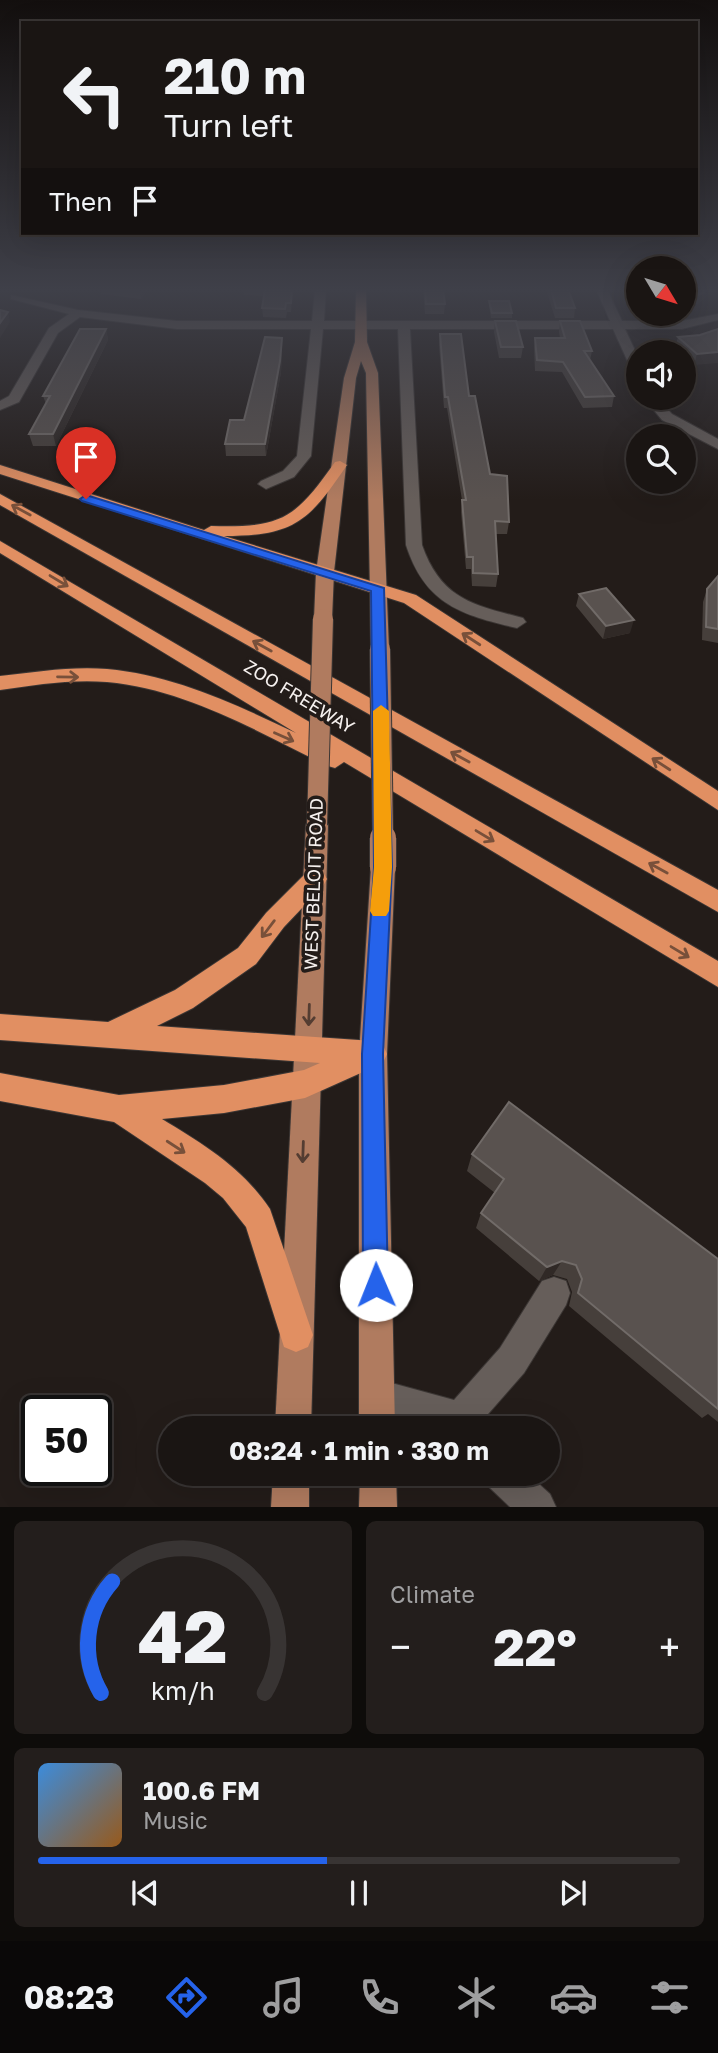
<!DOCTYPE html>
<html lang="en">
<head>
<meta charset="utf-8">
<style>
  body { margin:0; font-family:"Golos Text",sans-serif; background:#231e1c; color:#f1f3f6; height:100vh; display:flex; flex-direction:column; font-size:26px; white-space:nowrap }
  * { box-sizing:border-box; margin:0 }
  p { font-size:23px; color:#9f9fa0 }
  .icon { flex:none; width:38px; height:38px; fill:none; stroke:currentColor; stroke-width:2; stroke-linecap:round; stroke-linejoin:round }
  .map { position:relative; height:1507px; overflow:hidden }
  .panel { display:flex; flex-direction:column; gap:14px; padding:14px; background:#0e0c0a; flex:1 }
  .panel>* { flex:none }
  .top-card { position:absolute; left:21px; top:21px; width:677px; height:214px; border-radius:0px; box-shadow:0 7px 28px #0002,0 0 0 2px #383433; background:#1a1513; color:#f1f3f6; overflow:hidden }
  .needle { width:46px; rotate:128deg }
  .buttons { position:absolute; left:626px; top:256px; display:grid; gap:14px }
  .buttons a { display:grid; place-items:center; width:70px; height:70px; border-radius:50%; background:#1a1513; box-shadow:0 7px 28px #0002,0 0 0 2px #383433; font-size:35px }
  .speed { position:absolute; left:21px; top:1395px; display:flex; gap:14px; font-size:35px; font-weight:700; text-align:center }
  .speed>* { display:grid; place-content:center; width:91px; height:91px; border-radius:50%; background:#1a1513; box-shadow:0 7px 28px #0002,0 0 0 2px #383433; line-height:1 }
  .speed .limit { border:4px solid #111; border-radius:10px; background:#fff; color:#111 }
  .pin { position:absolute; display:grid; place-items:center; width:60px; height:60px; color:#fff; margin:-72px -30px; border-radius:50% 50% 50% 0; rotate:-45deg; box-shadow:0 0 7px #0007 }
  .pin .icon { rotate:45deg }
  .me { position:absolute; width:77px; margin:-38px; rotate:359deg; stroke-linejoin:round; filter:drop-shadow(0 0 5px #0008) }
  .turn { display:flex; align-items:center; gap:24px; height:147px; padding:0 28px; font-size:32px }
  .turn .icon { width:91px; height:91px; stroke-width:2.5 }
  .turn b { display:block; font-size:49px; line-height:60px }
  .then { display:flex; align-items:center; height:66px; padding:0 28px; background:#0003; gap:14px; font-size:26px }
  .big { font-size:52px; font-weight:700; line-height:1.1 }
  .panel .widget { flex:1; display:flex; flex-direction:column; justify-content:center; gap:10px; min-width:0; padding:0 24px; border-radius:10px; background:#231e1c }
  .panel .dial { align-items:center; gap:0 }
  .dial svg { height:182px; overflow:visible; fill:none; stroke:#383433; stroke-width:7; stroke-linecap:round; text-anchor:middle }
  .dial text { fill:#f1f3f6; stroke:none }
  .song { display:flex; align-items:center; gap:21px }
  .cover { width:84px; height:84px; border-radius:10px; background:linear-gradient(135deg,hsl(210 70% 55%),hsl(30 70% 35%)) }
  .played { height:7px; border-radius:4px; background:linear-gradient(90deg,#2563eb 45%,#383433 45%) }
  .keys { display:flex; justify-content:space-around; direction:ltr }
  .heat { display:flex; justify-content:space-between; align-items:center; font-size:38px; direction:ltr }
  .panel .tiles { flex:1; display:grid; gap:14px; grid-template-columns:1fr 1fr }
  .widget:last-child { grid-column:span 2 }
  .trip { position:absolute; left:158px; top:1416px; width:402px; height:70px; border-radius:35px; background:#1a1513; box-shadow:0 7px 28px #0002,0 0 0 2px #383433; font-weight:700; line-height:70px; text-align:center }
  .tab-bar { display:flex; height:112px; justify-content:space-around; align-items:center; background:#0a0808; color:#9f9fa0 }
  .tab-bar .icon { width:49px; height:49px }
  .tab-bar .current { color:#2563eb }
  .tab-bar b { font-size:32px; color:#f1f3f6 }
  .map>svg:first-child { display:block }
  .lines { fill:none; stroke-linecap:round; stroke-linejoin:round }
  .minor-casing { stroke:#3b3634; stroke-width:2 }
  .major-casing { stroke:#3b3634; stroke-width:2 }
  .highway-casing { stroke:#3b3634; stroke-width:2 }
  .minor { fill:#665e5a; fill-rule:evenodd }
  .major { fill:#b07b5f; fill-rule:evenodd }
  .highway { fill:#e18f62; fill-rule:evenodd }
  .major-bridge-far1-casing { stroke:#3b3634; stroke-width:22; stroke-linecap:butt }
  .major-bridge-casing { stroke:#3b3634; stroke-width:28; stroke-linecap:butt }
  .major-bridge-far1 { stroke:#b07b5f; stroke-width:20 }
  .major-bridge { stroke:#b07b5f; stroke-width:26 }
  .wall { fill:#463f3b }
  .shaded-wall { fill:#302926 }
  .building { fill:#59524f; stroke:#716b68; stroke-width:2 }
  .oneway { stroke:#78503a }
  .oneway2 { stroke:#543d32 }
  .route { fill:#2563eb; stroke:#184099; stroke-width:2 }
  .slow { fill:#f59e0b }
  .labels { text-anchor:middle; stroke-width:7; stroke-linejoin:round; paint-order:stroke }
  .street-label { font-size:18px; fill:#f5f0ee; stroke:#231c19 }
</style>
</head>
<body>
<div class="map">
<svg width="718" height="1507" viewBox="0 0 718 1507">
  <rect width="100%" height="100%" fill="#231c19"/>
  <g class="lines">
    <defs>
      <g id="minor">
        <path d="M315 289H326L324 321H610L596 289H607L622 321H682L718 314V320L682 329H625L639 359V377L633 373 613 329H410L422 545C441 599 473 605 523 618L526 622 517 628C461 615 425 604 406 545L398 329H323L311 456 294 477 266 489 258 484 261 481 283 471 297 456 311 329H177L80 317 58 333 19 402 0 410V401L9 396 49 328 69 314 11 299V295L78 310 177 321H312Z"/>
        <path d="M643 397H656L672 414 718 439V449L662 420Z"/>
        <path d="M554 1277 566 1281 570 1293 566 1305 524 1373 481 1422 484 1428H428L365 1408 360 1396 365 1384 377 1379 454 1400 500 1348 542 1281Z"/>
        <path d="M484 1474H528L550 1494 556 1507H510L489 1487Z"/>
      </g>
      <g id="major">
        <path d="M356 289H366L367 342 378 373 389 649 380 655 371 649 366 373 361 361 356 378 334 572 332 619 323 625 314 619 316 572 344 378 355 342Z"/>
        <path d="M317 816 325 819 328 825 311 1428H275L306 825 309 819Z"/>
        <path d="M383 857 391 860 395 867 387 1054 395 1428H359V1054L371 867 375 860Z"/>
        <path d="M273 1474H309V1507H271Z"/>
        <path d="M360 1474H396L397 1507H359Z"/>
      </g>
      <g id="highway">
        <path d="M340 461 347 465C309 521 295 536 224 536L416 595 718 791V810L404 603 0 474V465L204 530 211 526C282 528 295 519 335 462Z"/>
        <path d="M0 494 718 890V912L0 505Z"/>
        <path d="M0 541 718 961V987L344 762 335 768 328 766C258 732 186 689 107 682 71 679 35 685 0 690V676C36 672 72 666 107 669 174 675 237 705 296 733L0 553Z"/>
        <path d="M315 869 323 872 327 879 323 886 284 927 256 964 193 1008 157 1026 373 1041 383 1045 387 1054 383 1063 305 1098 224 1113 162 1119C203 1144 243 1168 270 1209L313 1335 308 1347 296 1352 284 1347 246 1227 223 1198 205 1183 114 1122 0 1101V1073L119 1095 224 1085 304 1070 320 1063 0 1040V1014L108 1022 175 990 238 948 266 913 307 872Z"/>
      </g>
    </defs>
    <use href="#minor" class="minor-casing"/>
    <use href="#major" class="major-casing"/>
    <use href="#highway" class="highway-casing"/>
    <use href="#minor" class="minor"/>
    <use href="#major" class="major"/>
    <use href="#highway" class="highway"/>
    <defs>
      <g id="major-bridge-far1">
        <path d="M380 649 383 840"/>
        <path d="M317 825 323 619"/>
      </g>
      <path id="major-bridge" d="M383 838V867"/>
    </defs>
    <use href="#major-bridge-far1" class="major-bridge-far1-casing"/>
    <use href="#major-bridge" class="major-bridge-casing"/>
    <use href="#major-bridge-far1" class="major-bridge-far1"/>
    <use href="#major-bridge" class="major-bridge"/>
  </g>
  <g class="wall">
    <path d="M100 289H148L141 299 101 294Z"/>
    <path d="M244 289H293L291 312H287L286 318 263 317 262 308 264 296 244 295Z"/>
    <path d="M423 289H445L444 292 445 304 444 314H425Z"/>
    <path d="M546 289H568L575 308 574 318H555Z"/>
    <path d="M489 301 512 313V318H491L489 306Z"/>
    <path d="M495 321 523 347 521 358H499L494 332Z"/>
    <path d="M560 321 592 351 590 360 614 396 612 407 583 408 562 372 535 371 534 348 535 338H560L559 332Z"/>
    <path d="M106 329 108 340 56 446H33L29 434 46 404 43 396Z"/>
    <path d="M718 329 694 365 684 356V352H679L675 348 678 337 700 335Z"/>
    <path d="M440 334 469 396 490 474 509 522 507 534H495L498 574 496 587 472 586 471 569H466L461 512 462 500 447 408H444L439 345Z"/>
    <path d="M282 338V348L281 372 266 456H226L225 444 244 420Z"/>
    <path d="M718 576V643L702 640 703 602 707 589Z"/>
    <path d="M579 594 630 633 603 639 576 606Z"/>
    <path d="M472 1154 718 1259V1422L708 1414 702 1418 569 1306 572 1292 567 1279 553 1275 539 1281 476 1228 481 1213 495 1193 467 1171Z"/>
  </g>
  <g class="shaded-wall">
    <path d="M140 289H148L141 299Z"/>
    <path d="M292 289H293L291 312V303Z"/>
    <path d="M707 289H716L698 304 684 307V297Z"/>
    <path d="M8 312 10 322 0 338V323Z"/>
    <path d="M106 329 108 340 56 446 53 434Z"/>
    <path d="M282 338V348L281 372 266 456 265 444Z"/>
    <path d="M718 352V363L694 365 697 354Z"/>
    <path d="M634 620 630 633 603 639 606 626Z"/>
    <path d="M562 1261 553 1275 539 1281 547 1267Z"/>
  </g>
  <g class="building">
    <path d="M265 289H292L291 303H286L285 309 262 308Z"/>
    <path d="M425 289H443L445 304H426Z"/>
    <path d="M551 289H568L575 308H556Z"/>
    <path d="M684 289H707L701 294 684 297Z"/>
    <path d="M489 301H509L512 313H492Z"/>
    <path d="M0 310 8 312 0 323Z"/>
    <path d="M495 321H516L523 347H501Z"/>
    <path d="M560 321H580L592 351H584L614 396 585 397 563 362 537 360 535 338H565Z"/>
    <path d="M80 329H106L53 434H29L50 396H43Z"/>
    <path d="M718 329V352L697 354 678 337 700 335Z"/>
    <path d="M440 334H461L469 396H475L490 474 507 476 509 522 495 521 498 574 473 573V557H467L462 500H466L448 397H445Z"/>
    <path d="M265 337 282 338 280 361 265 444H225L230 420H244Z"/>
    <path d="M718 576V629L706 627 707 589Z"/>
    <path d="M606 588 634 620 606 626 579 594Z"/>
    <path d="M509 1102 718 1259V1409L578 1293 582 1279 576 1265 562 1261 547 1267 481 1213 504 1179 472 1154Z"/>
  </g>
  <defs><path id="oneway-shaft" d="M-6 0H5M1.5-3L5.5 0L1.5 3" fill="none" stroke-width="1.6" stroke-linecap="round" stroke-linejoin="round" transform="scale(1.75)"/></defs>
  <g class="oneway">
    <use href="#oneway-shaft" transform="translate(21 510) rotate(-151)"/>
    <use href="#oneway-shaft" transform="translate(59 581) rotate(31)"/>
    <use href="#oneway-shaft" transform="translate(471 639) rotate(-147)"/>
    <use href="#oneway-shaft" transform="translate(262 646) rotate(-151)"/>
    <use href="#oneway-shaft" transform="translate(68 677) rotate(1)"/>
    <use href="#oneway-shaft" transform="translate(284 737) rotate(24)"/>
    <use href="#oneway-shaft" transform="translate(460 757) rotate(-151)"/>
    <use href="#oneway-shaft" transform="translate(661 764) rotate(-147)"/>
    <use href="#oneway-shaft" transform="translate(485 836) rotate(31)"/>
    <use href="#oneway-shaft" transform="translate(658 868) rotate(-151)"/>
    <use href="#oneway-shaft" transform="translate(268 929) rotate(127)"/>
    <use href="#oneway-shaft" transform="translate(680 952) rotate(31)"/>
    <use href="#oneway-shaft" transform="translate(176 1147) rotate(33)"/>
  </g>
  <g class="oneway2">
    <use href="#oneway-shaft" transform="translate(309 1015) rotate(92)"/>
    <use href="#oneway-shaft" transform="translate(303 1152) rotate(92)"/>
  </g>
  <linearGradient id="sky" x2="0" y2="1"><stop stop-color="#130f0e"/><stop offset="0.58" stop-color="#3f4049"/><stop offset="1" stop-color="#3f4049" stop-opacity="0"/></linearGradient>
  <rect width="718" height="500" fill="url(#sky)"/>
  <path class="route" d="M86 495 384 588 392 867 383 1054 388 1285 384 1293 376 1297 367 1293 363 1285 362 1054 374 867 371 591 82 501 80 499Z"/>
  <path class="slow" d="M381 705 389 711 392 867 389 911 386 916H373L370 911 374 867 373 711Z"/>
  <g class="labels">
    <g class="street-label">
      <text transform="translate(299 697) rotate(31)" y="6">ZOO FREEWAY</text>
      <text transform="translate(314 884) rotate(-88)" y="6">WEST BELOIT ROAD</text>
    </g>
  </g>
</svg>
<div class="buttons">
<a><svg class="needle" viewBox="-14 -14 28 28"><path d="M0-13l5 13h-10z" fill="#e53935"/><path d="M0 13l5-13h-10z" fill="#9f9fa0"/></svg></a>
<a><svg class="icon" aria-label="sound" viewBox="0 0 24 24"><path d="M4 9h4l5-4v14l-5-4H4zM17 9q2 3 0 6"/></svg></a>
<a><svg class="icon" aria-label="search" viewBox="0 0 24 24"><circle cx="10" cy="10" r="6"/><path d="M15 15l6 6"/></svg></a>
</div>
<div class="speed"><div class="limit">50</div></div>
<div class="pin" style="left:86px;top:499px;background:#d93025"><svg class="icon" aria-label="arrive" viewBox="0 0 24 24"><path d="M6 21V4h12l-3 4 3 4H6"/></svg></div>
<svg class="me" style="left:376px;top:1285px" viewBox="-20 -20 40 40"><circle r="19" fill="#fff"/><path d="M0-13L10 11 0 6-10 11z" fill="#2563eb"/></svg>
<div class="trip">08:24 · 1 min · 330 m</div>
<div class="top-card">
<div class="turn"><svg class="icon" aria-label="left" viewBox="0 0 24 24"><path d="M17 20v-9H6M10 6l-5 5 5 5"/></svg><div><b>210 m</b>Turn left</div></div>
<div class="then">Then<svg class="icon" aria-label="arrive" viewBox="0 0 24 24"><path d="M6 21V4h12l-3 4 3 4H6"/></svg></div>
</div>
</div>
<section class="panel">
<div class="tiles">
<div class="widget dial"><svg viewBox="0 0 100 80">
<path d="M14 69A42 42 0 1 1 86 69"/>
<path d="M14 69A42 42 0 0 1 19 20" stroke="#2563eb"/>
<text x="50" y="56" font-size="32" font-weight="700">42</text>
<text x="50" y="72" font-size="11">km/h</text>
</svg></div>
<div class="widget"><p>Climate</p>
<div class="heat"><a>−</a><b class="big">22°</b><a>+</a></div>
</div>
<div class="widget">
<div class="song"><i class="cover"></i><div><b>100.6 FM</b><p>Music</p></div></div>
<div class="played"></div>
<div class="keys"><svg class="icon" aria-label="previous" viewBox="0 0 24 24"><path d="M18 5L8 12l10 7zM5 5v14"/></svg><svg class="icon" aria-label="pause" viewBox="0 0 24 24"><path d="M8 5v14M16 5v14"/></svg><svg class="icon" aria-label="next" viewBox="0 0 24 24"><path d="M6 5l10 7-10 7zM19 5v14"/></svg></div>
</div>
</div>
</section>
<nav class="tab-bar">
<b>08:23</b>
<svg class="icon current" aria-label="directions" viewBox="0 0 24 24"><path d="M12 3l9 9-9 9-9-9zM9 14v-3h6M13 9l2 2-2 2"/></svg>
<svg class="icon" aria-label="music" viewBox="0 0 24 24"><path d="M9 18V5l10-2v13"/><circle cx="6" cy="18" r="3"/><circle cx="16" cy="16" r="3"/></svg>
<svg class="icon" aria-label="phone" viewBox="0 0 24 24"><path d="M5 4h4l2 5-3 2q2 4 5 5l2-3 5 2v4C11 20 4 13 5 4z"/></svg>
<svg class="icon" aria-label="climate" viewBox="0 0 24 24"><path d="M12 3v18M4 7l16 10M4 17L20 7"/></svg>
<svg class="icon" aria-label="car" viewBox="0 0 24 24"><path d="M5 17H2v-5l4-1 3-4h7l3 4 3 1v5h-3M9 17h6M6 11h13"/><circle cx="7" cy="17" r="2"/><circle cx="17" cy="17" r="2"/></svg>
<svg class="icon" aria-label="filters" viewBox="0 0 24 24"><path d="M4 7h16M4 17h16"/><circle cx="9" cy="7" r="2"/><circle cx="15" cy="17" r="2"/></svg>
</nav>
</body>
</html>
